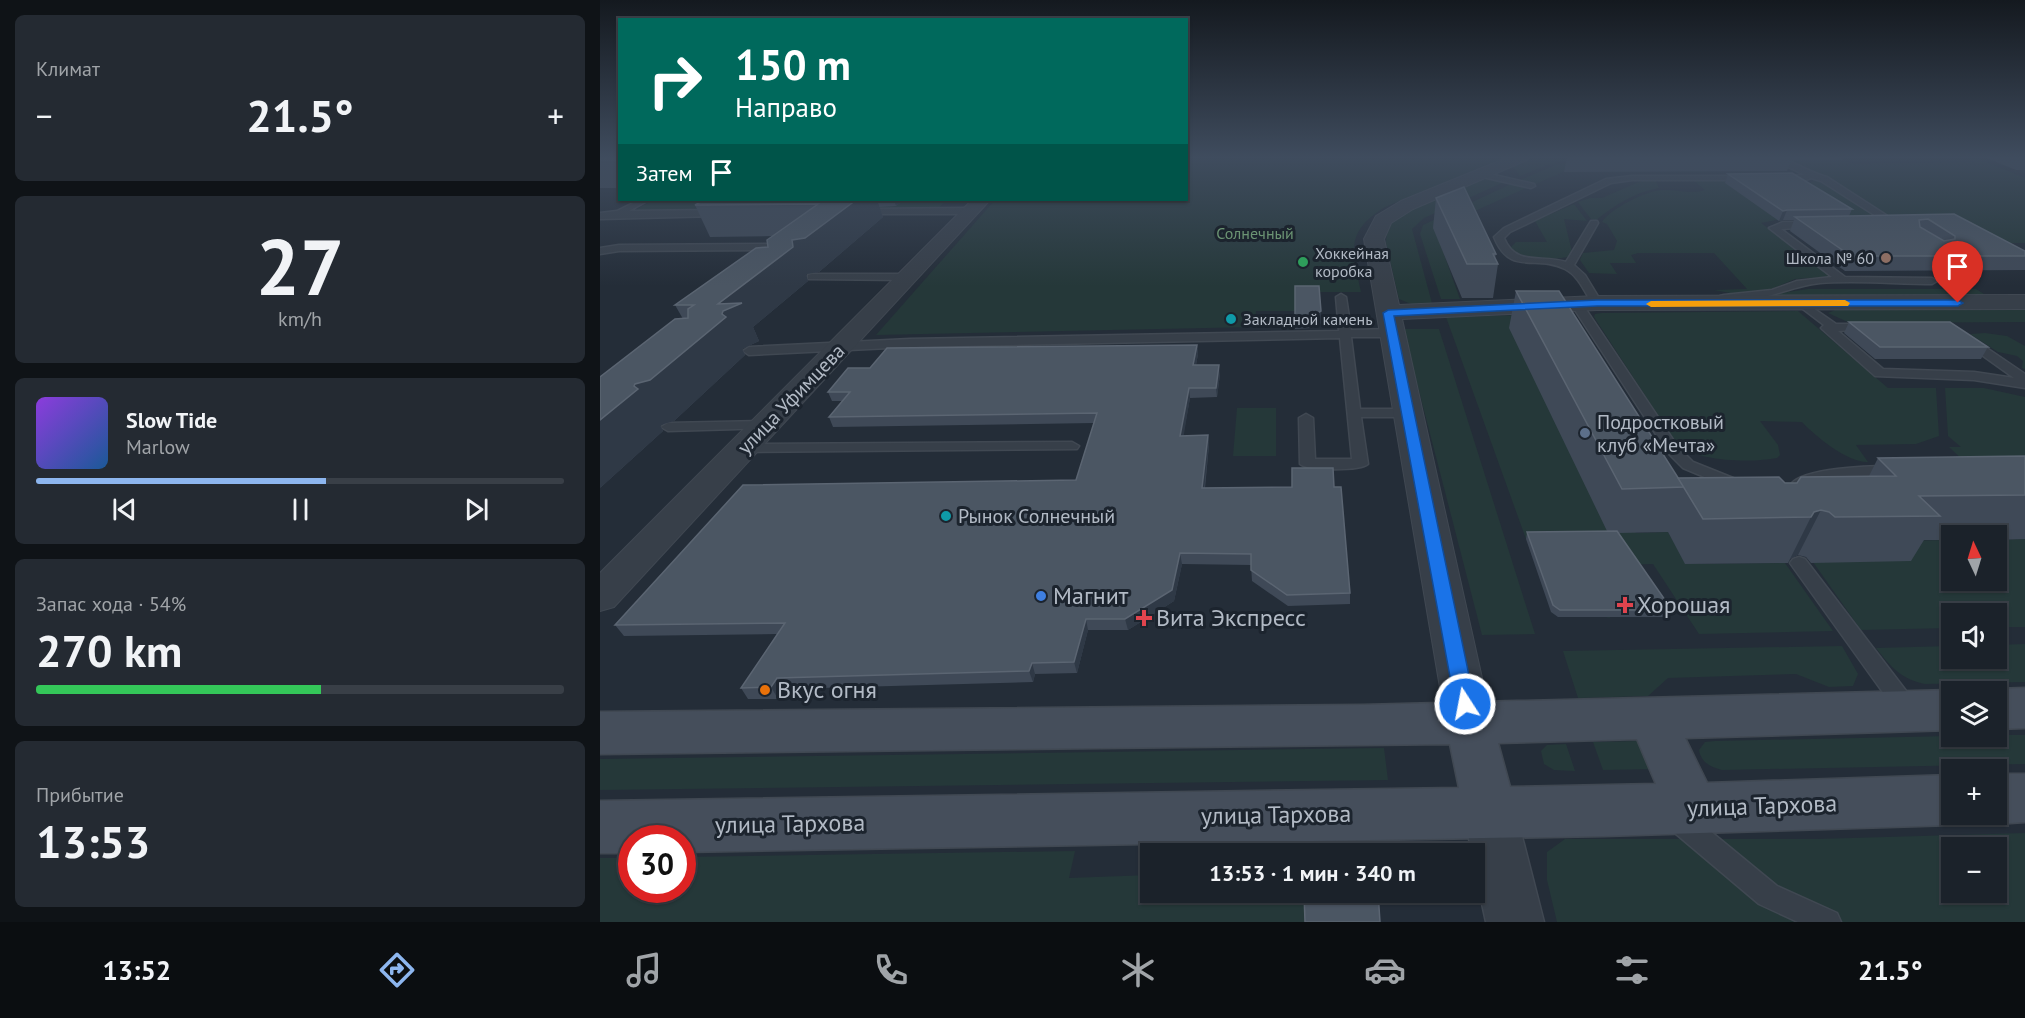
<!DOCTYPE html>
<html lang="ru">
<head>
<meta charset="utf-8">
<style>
  body { margin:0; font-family:"PT Sans",sans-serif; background:#242a32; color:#f1f3f6; height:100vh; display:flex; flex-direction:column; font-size:22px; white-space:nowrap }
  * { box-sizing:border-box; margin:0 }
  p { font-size:20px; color:#a0a4a8 }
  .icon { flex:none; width:33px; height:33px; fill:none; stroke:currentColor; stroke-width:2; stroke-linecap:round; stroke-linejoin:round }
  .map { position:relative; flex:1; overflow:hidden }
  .panel { display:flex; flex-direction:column; gap:15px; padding:15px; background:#0f1317; width:600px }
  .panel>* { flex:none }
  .banner { position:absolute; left:18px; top:18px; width:570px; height:183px; border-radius:0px; box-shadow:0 2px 4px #0004,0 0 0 2px #393f47; background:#00695c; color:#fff; overflow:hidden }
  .needle { width:39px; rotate:356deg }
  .controls { position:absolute; left:1341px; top:525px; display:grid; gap:12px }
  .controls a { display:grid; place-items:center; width:66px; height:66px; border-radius:0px; background:#1b222a; box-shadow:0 2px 4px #0004,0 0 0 2px #393f47; font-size:30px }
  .speed { position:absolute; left:18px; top:825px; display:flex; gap:12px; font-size:30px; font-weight:700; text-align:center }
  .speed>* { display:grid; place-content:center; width:78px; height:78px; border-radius:50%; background:#1b222a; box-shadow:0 2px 4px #0004,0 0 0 2px #393f47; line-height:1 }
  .speed .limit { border:9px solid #d22; background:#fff; color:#111 }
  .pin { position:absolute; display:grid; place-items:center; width:51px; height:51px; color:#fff; margin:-62px -26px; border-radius:50% 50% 50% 0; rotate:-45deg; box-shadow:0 0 6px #0007 }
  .pin .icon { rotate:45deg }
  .me { position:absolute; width:66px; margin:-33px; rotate:349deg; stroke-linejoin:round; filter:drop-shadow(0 0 4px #0008) }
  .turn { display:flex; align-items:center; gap:21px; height:126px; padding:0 18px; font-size:27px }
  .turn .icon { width:78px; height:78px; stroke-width:2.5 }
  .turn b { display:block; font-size:42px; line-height:51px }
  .then { display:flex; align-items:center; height:57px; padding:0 18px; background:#0003; gap:12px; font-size:22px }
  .big { font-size:45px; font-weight:700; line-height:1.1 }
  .panel .card { flex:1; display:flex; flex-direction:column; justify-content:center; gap:9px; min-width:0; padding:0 21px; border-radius:9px; background:#242a32 }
  .panel .dial { align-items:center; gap:0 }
  .dial b { font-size:78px; line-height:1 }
  .song { display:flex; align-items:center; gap:18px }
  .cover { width:72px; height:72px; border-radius:9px; background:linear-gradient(135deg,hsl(270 70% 55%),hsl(210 70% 35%)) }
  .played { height:6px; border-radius:3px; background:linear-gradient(90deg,#8db6ef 55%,#393f47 55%) }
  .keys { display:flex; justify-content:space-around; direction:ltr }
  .heat { display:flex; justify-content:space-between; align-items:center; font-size:33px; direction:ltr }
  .charge { height:9px; border-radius:4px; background:linear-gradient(90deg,#34c759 54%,#393f47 0) }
  .trip { position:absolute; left:540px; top:843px; width:345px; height:60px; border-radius:0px; background:#1b222a; box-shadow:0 2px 4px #0004,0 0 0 2px #393f47; font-weight:700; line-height:60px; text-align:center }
  .tab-bar { display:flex; height:96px; justify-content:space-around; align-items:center; background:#0b0e11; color:#a0a4a8 }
  .tab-bar .icon { width:42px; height:42px }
  .tab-bar .selected { color:#8db6ef }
  .tab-bar b { font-size:27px; color:#f1f3f6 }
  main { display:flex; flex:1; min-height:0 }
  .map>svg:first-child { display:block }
  .green { fill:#253839; fill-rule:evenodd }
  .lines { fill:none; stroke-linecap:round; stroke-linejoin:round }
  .service-casing { stroke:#404852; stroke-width:3 }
  .minor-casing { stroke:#404852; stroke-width:2 }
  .tertiary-casing { stroke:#404852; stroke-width:3 }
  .secondary-casing { stroke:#404852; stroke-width:3 }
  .service { fill:#373f49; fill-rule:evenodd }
  .minor { fill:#373f49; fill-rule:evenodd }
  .tertiary { fill:#373f49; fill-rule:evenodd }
  .secondary { fill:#454e5b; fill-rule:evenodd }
  .wall { fill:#3f4957 }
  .shaded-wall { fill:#2f3946 }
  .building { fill:#4b5663; stroke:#5b6572; stroke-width:1.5; fill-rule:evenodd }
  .route { fill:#1a73e8; stroke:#114b97; stroke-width:1.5 }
  .slow { fill:#f59e0b }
  .education-dot { fill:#8d6e63; stroke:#1c242e; stroke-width:2 }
  .leisure-dot { fill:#2e9e5b; stroke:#1c242e; stroke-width:2 }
  .culture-dot { fill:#0f9aa8; stroke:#1c242e; stroke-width:2 }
  .service-dot { fill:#5c6f8a; stroke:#1c242e; stroke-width:2 }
  .shop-dot { fill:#3f7fe0; stroke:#1c242e; stroke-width:2 }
  .health-dot { fill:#e0444e; stroke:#1c242e; stroke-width:2 }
  .food-dot { fill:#e8710a; stroke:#1c242e; stroke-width:2 }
  .labels { text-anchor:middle; stroke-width:6; stroke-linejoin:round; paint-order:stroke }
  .far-park-label { font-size:16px; fill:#6b9473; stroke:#1c242e }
  .far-poi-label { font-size:16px; fill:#b2bac5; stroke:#1c242e; text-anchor:start }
  .street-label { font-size:20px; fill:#b2bac5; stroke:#1c242e }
  .poi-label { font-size:20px; fill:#b2bac5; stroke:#1c242e; text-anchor:start }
  .near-poi-label { font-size:24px; fill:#b2bac5; stroke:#1c242e; text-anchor:start }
  .near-street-label { font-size:24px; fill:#b2bac5; stroke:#1c242e }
</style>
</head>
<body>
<main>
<section class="panel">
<div class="card"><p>Климат</p>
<div class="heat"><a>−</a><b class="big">21.5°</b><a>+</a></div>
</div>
<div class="card dial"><b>27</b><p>km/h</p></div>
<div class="card">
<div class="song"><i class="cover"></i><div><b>Slow Tide</b><p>Marlow</p></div></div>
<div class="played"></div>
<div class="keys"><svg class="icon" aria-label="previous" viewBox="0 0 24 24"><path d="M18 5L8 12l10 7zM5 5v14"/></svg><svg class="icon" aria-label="pause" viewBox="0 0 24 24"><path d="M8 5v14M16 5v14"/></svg><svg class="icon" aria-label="next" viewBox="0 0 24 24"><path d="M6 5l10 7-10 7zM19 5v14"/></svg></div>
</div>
<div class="card"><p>Запас хода · 54%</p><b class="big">270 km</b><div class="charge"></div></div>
<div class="card"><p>Прибытие</p><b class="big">13:53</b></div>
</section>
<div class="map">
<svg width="1425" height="922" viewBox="0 0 1425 922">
  <rect width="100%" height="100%" fill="#242d38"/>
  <g class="green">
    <path d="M587 157H907L785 207C745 232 752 250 761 292H719L695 311H656L655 327 276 335 395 200H586Z"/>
    <path d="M938 157H983L950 164 920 176 913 167Z"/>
    <path d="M1012 157 977 166 933 185 918 181 955 165Z"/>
    <path d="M1364 157H1374L1425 178V243H1399L1289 216 1194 160H1242L1253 164 1376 162Z"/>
    <path d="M886 179 904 182 824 218 812 229 833 307 816 306 799 299 786 243C786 236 788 227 793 221 814 201 850 192 876 180Z"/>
    <path d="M1218 179 1278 216 1272 219 1176 220 1161 223 1228 273 1227 277 1195 279 1167 291 1135 294 1114 290 1147 289 1114 253H1038L1031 255 1036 263H1010L1017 274 989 273 980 260 983 253 1014 250 1017 241 1007 224 1002 222C1010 209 1047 190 1063 190 1078 189 1089 195 1105 190L1094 181H1128L1202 187Z"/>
    <path d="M1041 181H1056L1059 188C1035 192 1015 205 996 220L991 219 978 202 990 198H1002Z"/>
    <path d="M911 184 926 188 835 229 860 299H841L820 234 823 225Z"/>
    <path d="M53 200H347L336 210 100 207 87 211H41L37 209Z"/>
    <path d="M974 204 987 221 964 219 972 252 971 256C955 261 922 260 910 248L916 242H947L935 221Z"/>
    <path d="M1208 289H1376L1387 296 1136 300Z"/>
    <path d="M1425 307V322L1250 323 1228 313 1238 309Z"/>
    <path d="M1198 311 1288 388H1336L1339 436 1316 444 1256 445 1268 462C1248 463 1215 436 1202 422L1160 421 1178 445 1180 455 1177 458C1152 463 1094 462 1076 443L994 317 995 314 1002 313Z"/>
    <path d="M962 314 1036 533 1068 532 1086 564 1185 563 1233 631 1099 634 1053 564 1014 565 990 572 1010 618 1002 616 976 539H926L846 317Z"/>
    <path d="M803 329H839L935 634 882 635Z"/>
    <path d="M1385 333 1407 336 1425 346V369L1422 368 1423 361 1417 356 1398 352 1370 334Z"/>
    <path d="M1345 388H1384L1425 397V461L1365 462 1349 447H1361L1348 436Z"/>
    <path d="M637 408H676V456H633Z"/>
    <path d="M1425 539V627H1397L1396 614H1352L1351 628 1261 630 1213 562 1292 541 1351 540 1352 580H1396L1397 540Z"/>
    <path d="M1425 644V682L1325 684C1301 679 1291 667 1276 648L1351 646 1352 658H1396L1397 645Z"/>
    <path d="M1242 646 1258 674 1253 686 1229 687 1196 674 1068 678 1048 696 978 698 963 651Z"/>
    <path d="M1397 735H1425V764L1122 770C1111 767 1101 763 1099 750L1105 742 1115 741Z"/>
    <path d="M1040 741 1056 769 1003 770 993 742Z"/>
    <path d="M966 744 975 771 954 770 944 764 941 751 947 745Z"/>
    <path d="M784 748 788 780 0 790V759Z"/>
    <path d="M1425 833V922H957L947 880V852L965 839H1217ZM1352 848H1396V892H1352Z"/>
    <path d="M475 851 469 878 550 875V892L704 893 705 922H0V858H31L32 890H82L83 857Z"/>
  </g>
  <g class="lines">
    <defs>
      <g id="service">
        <path d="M1167 157C1188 156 1207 172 1227 177L1303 226 1295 228 1221 181 1211 178 1206 180H1177L1176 178 1180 176 1205 175Z"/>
        <path d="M881 172 934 184 935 186 931 188 878 176 877 174Z"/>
        <path d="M1032 176H1147L1151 178 1147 180H1032L1011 183 910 232 904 238C916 267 941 254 966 262L991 221H997L998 223 974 265 985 275 1002 303 1001 305H993C985 293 979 276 965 269 936 254 910 277 894 237L904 228 1006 179Z"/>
        <path d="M39 200H49L29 211 118 210 122 213 118 216 0 219V213L17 211Z"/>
        <path d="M262 209 370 208 374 211 370 214H259V210Z"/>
        <path d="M1183 222H1215V226L1212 227 1181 229 1245 277 1332 278 1337 281 1332 284C1295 284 1257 280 1220 283 1188 286 1154 307 1120 300V296L1124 295 1172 290 1197 281 1232 277 1169 228Z"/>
        <path d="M166 244 188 249 182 254 166 250 19 251 0 254V248L19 245Z"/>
        <path d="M212 274H308L313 277 308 280 208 279V275Z"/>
        <path d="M741 294 746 297 751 330 792 329 798 333 792 337H751L760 409H807L814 413 807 417H761L768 464C761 471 707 471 700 464L699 418 706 414 713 418 715 459H752L740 338 310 347 149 355 143 351 149 347 310 339 739 331 736 297Z"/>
        <path d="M977 301 981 302 1078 447 1093 462 1143 482 1145 485 1143 488H1131L1083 468 1068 453 971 304Z"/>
        <path d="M1203 301 1236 324H1272V328L1268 329 1238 331 1283 369 1374 372 1414 378 1365 343 1363 340 1369 336 1425 374V388L1374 380 1275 376 1223 330 1221 328 1224 325 1199 306 1197 304Z"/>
        <path d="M167 421 174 425 172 428 68 431 61 427 68 423Z"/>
        <path d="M472 442 479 446 477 449 144 452 137 448 144 444Z"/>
        <path d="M1290 466 1298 471 1295 474 1232 479 1199 489 1191 484C1204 468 1269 466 1290 466Z"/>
        <path d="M1199 557 1205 559 1313 700 1316 706 1313 712 1305 715 1297 712 1190 563 1193 559Z"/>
        <path d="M1078 808 1087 812 1177 886 1237 913 1241 922H1198L1159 904 1069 828 1066 820 1069 812Z"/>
      </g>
      <g id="minor">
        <path d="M909 157H930L927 160 813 209 791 223 784 239 799 305 997 296 1425 295V309L997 310 802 319 892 723 885 737 869 743 853 737 846 723 764 239 776 216 801 201Z"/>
        <path d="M372 200H390L14 607 0 611V573Z"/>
      </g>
      <path id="tertiary" d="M890 788 909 795 916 813 944 922H886L874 867V854H872L864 813 871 795Z"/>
      <g id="secondary">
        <path d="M1425 688V728L1396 729V692H1389L1396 689Z"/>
        <path d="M1352 690 1356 692H1352V730L1085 738 1107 783 1352 775V814H1372L1370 817 1352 825 1004 836 82 852V838H32V853H0V801L859 788 850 744 0 754V712L763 705ZM1037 739 1056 784 910 787 898 743Z"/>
        <path d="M1396 774H1425V822L1396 824 1378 816 1377 814H1396Z"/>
      </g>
    </defs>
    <use href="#service" class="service-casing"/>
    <use href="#minor" class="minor-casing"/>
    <use href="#tertiary" class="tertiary-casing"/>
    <use href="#secondary" class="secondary-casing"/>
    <use href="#service" class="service"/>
    <use href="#minor" class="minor"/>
    <use href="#tertiary" class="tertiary"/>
    <use href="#secondary" class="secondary"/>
  </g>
  <g class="wall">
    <rect x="0" y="157" width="20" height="31"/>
    <path d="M967 157H1243L1242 160H1191L1187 171 964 172Z"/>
    <path d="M1384 157H1425V170H1416Z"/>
    <path d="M1128 174 1252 209 1249 216 1354 214 1425 251V270L1245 271 1190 231 1194 220H1183L1179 221 1125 183Z"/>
    <path d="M836 198 896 254 895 258 898 264 893 298H862L833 228Z"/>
    <path d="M104 200H304L296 206 279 207 283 217 219 272 206 274 208 281 153 327 159 341 142 349 145 355 74 421 60 425 63 431 0 488 83 319 75 305 168 247 173 236 110 237 95 205Z"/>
    <path d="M695 286 721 323 711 328 695 329Z"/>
    <path d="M916 291 1078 478 1197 483 1269 476 1278 458 1425 456V539L1396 540V536H1352V540H1324L1311 561 1211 563 1206 557 1198 555 1191 558 1188 563 1085 564 1068 532 1018 533 1072 610 1069 617H958L951 612 926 539 927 532 1007 531 909 328Z"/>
    <path d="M1249 322 1388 347 1381 359H1275L1244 333Z"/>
    <path d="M597 345 598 354 596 365 620 374 617 397 590 398 583 436 608 435 609 445 605 488 734 487 750 593V604L688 606 652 581 651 565 582 564 574 601 528 630H488L477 673 435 674 433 682 184 689 178 699H148L141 688 177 634 24 636 15 625 476 480 494 423 233 427 229 417 242 401H232L228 392 270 368Z"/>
  </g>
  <g class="shaded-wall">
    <path d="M256 200H277L283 217 219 272 206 274 208 281 153 327 159 341 142 349 145 355 74 421 60 425 63 431 0 488V420L34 386 35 384 118 304 192 240Z"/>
    <path d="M294 200H304L296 206Z"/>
    <path d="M1187 210 1183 220 1179 221 1183 211Z"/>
    <path d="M721 311V323L711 328V317Z"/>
    <path d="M597 345 598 354 594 375 593 365Z"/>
    <path d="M619 365 620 374 617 397 616 388Z"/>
    <path d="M589 388 590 398 582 446 580 436Z"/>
    <path d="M608 435 609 445 603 499 602 488Z"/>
    <path d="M1221 510 1198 555 1191 558 1188 563 1211 517 1214 512Z"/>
    <path d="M580 553 582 564 574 601 528 630 525 619Z"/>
    <path d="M486 619 488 630 477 673 474 662Z"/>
    <path d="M432 663 435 674 433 682 429 671Z"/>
    <path d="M177 678 184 689 178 699 171 687Z"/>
  </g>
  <g class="building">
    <rect x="0" y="157" width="20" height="3"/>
    <path d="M1192 173 1252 209 1187 210 1183 211 1128 174Z"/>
    <path d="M864 187 896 254H893L898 264H867L836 198Z"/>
    <path d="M104 200H256L205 238 192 240 193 247 118 304 142 303 123 311 122 314 126 317 50 380 35 384 34 386 38 389 0 420V377L75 319 88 318V309L94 305H75L156 248 168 247 167 240 218 204 95 205Z"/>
    <path d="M1354 214 1425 251V256H1251L1195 217ZM1328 219 1355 236V239L1344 241 1320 227 1319 220Z"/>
    <path d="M695 286H719L721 311 711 317H695Z"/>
    <path d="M916 291H959L1084 487 1022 489Z"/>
    <path d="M1249 322H1350L1388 347H1280Z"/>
    <path d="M597 345 593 365H619L616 388H589L580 436 608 435 602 488 692 487V468H733L734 487H741L750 593 687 595 651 570V554L580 553 572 590 525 619H486L474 662 432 663 429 671 177 678 171 687 141 688 185 623 15 625 143 485 476 480 497 413 229 417 250 392H228L248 368H270L287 348Z"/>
    <path d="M1425 456V495L1319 496 1340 516 1235 517 1229 512 1221 510 1214 512 1211 517 1103 519 1078 478 1179 477 1185 483H1197L1201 477 1296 476 1278 458Z"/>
    <path d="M1017 531 1072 610H960L953 605 927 532Z"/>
    <path d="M704 892H778L780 922H705Z"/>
  </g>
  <linearGradient id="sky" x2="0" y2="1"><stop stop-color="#14191f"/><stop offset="0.55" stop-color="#3f4c5e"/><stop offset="1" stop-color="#3f4c5e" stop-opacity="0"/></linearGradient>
  <rect width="1425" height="286" fill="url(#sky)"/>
  <path class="route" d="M997 300H1358L1363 303 1358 306H997L794 316 875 704 872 710 865 712 858 710 855 704 783 313 788 310Z"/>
  <path class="slow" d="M1245 300 1250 303 1248 306 1051 307 1046 304 1051 301Z"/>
  <circle class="education-dot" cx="1286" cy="258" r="6"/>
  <circle class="leisure-dot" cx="703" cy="262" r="6"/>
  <g class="culture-dot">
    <circle cx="631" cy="319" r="6"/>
    <circle cx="346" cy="516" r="6"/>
  </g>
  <circle class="service-dot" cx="985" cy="433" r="6"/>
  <circle class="shop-dot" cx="441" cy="596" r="6"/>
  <g class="health-dot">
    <path d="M1022 596h6v6h6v6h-6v6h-6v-6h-6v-6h6z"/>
    <path d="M541 609h6v6h6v6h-6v6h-6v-6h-6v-6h6z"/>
  </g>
  <circle class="food-dot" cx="165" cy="690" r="6"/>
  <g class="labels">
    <g class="far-park-label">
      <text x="655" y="239">Солнечный</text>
    </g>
    <g class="far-poi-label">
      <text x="715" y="259">Хоккейная<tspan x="715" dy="18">коробка</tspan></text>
      <text x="1274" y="264" text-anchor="end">Школа № 60</text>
      <text x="643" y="325">Закладной камень</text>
    </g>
    <g class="street-label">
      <text transform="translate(191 399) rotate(-46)" y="7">улица Уфимцева</text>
    </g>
    <g class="poi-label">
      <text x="997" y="429">Подростковый<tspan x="997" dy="23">клуб «Мечта»</tspan></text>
      <text x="358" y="523">Рынок Солнечный</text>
    </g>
    <g class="near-poi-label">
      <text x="453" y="604">Магнит</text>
      <text x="1037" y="613">Хорошая</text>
      <text x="556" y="626">Вита Экспресс</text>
      <text x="177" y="698">Вкус огня</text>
    </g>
    <g class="near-street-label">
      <text transform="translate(1162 806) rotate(-2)" y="8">улица Тархова</text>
      <text transform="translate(676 815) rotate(-1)" y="8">улица Тархова</text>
      <text transform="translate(190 824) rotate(-1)" y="8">улица Тархова</text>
    </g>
  </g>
</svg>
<div class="controls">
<a><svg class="needle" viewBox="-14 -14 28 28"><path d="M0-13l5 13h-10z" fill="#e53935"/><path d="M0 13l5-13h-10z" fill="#a0a4a8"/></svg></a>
<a><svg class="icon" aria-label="sound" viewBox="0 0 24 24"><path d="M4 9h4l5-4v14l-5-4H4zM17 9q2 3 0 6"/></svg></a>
<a><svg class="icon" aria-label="layers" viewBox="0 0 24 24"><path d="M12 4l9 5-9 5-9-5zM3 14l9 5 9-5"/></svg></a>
<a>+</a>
<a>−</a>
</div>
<div class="speed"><div class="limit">30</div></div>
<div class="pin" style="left:1358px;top:303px;background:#d93025"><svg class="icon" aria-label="arrive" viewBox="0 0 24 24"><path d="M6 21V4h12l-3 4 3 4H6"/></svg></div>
<svg class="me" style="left:865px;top:704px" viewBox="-20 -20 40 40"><circle r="17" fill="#1a73e8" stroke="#fff" stroke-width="3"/><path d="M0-11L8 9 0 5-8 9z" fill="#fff"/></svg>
<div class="trip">13:53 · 1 мин · 340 m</div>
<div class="banner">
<div class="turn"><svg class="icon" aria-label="right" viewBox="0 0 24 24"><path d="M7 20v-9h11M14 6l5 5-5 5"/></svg><div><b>150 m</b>Направо</div></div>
<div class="then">Затем<svg class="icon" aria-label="arrive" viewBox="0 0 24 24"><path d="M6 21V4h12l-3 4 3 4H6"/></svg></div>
</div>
</div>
</main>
<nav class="tab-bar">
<b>13:52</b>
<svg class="icon selected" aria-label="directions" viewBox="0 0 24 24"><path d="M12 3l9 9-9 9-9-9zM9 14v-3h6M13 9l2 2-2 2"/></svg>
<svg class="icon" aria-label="music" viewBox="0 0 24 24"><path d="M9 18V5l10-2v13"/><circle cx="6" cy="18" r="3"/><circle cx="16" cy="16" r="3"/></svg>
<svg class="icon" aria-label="phone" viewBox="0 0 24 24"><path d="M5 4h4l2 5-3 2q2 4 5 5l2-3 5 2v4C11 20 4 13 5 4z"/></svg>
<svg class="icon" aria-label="climate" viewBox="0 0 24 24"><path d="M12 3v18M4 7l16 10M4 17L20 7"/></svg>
<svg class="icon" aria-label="car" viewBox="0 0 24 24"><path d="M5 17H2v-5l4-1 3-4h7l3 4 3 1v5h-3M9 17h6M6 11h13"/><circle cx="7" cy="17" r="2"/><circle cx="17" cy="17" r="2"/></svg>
<svg class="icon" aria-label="filters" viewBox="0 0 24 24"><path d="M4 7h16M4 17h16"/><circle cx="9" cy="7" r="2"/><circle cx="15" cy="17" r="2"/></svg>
<b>21.5°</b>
</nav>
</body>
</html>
